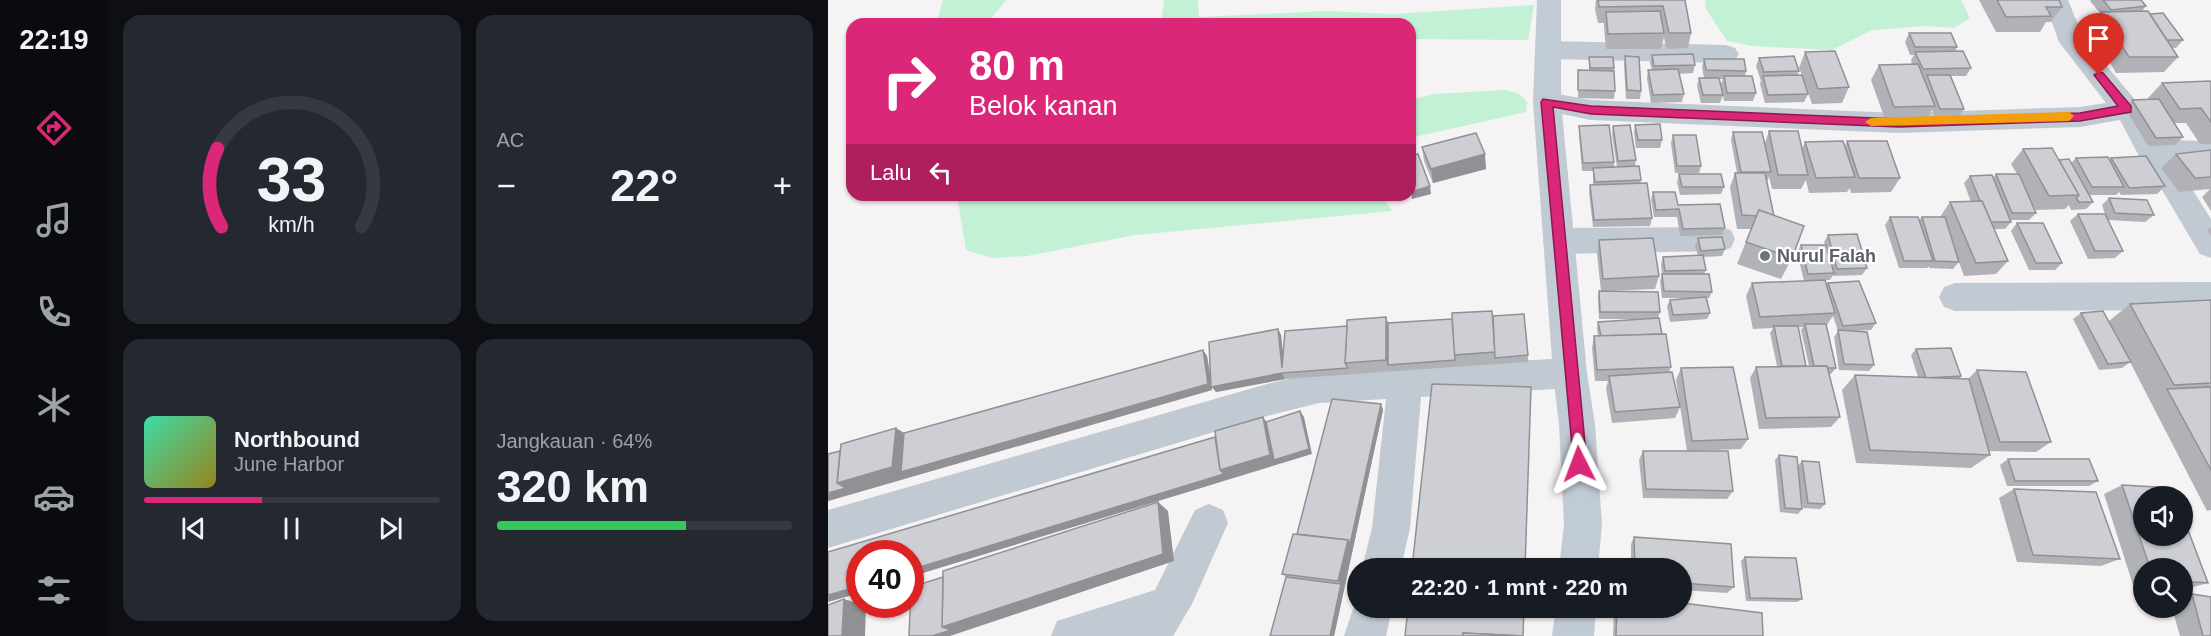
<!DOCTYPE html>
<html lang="id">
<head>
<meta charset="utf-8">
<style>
  body { margin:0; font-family:Helvetica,sans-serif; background:#242831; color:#f1f3f6; height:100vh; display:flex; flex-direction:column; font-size:22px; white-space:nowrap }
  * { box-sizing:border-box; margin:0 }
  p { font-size:20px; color:#9ea1a6 }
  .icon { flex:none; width:33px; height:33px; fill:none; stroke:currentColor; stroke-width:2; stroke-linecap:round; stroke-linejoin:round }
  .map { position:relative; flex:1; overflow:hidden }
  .side { display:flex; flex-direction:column; gap:15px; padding:15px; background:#0d0f14; width:720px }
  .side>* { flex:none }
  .top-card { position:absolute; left:18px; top:18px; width:570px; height:183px; border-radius:18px; box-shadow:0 2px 4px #0004; background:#db2777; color:#fff; overflow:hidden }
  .tools { position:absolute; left:1305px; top:486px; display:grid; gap:12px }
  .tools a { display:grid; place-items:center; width:60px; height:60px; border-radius:50%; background:#171b24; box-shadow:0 2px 4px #0004; font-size:30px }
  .speed { position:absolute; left:18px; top:540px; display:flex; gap:12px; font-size:30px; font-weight:700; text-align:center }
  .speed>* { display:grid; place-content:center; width:78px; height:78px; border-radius:50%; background:#171b24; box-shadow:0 2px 4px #0004; line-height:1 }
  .speed .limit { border:9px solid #d22; background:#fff; color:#111 }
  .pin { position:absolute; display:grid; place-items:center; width:51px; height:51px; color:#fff; margin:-62px -26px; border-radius:50% 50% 50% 0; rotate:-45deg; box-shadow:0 0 6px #0007 }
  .pin .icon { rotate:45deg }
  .me { position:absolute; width:66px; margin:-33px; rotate:357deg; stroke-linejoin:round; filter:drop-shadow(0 0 4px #0008) }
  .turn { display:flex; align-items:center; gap:21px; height:126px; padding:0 24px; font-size:27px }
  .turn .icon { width:78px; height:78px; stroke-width:2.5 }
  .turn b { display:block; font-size:42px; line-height:51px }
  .then { display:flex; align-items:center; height:57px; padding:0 24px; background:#0003; gap:12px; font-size:22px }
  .big { font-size:45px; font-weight:700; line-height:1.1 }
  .side .widget { flex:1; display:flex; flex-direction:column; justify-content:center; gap:9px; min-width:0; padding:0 21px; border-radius:18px; background:#242831 }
  .side .dial { align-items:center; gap:0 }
  .dial svg { height:156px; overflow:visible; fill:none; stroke:#363941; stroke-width:7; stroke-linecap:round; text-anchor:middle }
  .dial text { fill:#f1f3f6; stroke:none }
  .song { display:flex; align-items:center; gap:18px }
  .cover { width:72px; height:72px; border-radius:9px; background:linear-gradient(135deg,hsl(160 70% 55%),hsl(50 70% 35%)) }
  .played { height:6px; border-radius:3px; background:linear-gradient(90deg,#db2777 40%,#363941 40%) }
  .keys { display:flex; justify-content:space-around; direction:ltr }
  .heat { display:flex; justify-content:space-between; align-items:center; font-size:33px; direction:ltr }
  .charge { height:9px; border-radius:4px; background:linear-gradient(90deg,#34c759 64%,#363941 0) }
  .side .tiles { flex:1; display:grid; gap:15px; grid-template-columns:repeat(2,1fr) }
  .trip { position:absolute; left:519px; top:558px; width:345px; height:60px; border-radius:30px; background:#171b24; box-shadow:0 2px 4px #0004; font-weight:700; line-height:60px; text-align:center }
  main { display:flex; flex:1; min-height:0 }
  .dock { display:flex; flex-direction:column; width:108px; justify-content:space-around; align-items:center; background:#090b0e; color:#9ea1a6 }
  .dock .icon { width:42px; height:42px }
  .dock .selected { color:#db2777 }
  .dock b { font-size:27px; color:#f1f3f6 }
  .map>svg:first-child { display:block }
  .green { fill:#c3f1d5 }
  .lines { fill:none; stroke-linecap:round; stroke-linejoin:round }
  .street { fill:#c1cad2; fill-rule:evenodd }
  .secondary { fill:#c1cbd6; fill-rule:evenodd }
  .wall { fill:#b0b2b7; fill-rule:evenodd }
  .shaded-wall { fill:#909195 }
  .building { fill:#cdcfd5; stroke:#909195; stroke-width:1.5 }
  .route { fill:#db2777; stroke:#8e194d; stroke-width:1.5 }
  .slow { fill:#f59e0b }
  .worship-dot { fill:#6b7280; stroke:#fff; stroke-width:2 }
  .labels { text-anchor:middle; stroke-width:4.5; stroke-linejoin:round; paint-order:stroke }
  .worship-label { font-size:18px; font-weight:bold; fill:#5b616d; stroke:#fff; text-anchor:start }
</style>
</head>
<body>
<main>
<nav class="dock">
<b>22:19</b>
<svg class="icon selected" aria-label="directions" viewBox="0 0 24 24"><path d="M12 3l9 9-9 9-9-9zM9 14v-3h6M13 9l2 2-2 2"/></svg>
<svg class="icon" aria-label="music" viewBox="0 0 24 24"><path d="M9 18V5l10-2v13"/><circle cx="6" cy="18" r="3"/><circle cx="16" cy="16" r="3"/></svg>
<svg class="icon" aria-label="phone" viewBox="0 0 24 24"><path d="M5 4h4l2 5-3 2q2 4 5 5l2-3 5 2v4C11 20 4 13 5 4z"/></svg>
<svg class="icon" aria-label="climate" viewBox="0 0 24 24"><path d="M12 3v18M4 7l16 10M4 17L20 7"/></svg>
<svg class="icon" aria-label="car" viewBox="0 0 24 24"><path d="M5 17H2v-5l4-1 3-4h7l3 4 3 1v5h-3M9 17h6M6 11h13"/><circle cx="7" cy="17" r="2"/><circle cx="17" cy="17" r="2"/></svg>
<svg class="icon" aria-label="filters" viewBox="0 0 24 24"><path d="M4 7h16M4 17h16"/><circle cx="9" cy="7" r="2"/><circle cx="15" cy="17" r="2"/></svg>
</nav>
<section class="side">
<div class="tiles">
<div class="widget dial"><svg viewBox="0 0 100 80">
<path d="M14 69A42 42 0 1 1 86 69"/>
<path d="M14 69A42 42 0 0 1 12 29" stroke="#db2777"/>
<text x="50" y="56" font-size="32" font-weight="700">33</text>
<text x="50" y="72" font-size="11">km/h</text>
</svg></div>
<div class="widget"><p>AC</p>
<div class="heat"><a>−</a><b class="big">22°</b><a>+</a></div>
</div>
<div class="widget">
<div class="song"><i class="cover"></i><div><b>Northbound</b><p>June Harbor</p></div></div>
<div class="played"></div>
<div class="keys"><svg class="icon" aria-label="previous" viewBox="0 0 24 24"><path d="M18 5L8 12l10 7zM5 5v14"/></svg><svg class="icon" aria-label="pause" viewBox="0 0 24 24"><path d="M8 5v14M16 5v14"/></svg><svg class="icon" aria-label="next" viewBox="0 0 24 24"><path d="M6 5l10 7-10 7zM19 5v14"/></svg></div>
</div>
<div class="widget"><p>Jangkauan · 64%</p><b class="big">320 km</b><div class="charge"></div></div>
</div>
</section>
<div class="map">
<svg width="1383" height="636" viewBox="0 0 1383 636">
  <rect width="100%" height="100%" fill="#f5f3f3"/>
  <g class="green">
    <path d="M115 0H178L159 24H108Z"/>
    <path d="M336 0H370L371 17 499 11 565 14 706 5 700 40 582 39V24H333Z"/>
    <path d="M877 0H1133L1142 18 1126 28 1099 26 1044 30 1004 50 924 46 899 41 878 9Z"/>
    <path d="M678 90 691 94 699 102 698 112 582 138V100L606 94Z"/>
    <path d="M129 195H553L564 211 307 235 199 256 164 258 138 250Z"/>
  </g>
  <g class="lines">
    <g class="street">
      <path d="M1216 0H1240L1256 39 1309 102 1333 140 1383 141V163L1347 162 1383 219V258L1372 254 1315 158H1312L1292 120 1252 127 1071 133 763 120 709 109 705 102 709 95 719 92 763 100 1071 113 1252 107 1278 103 1231 42Z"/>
      <path d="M721 41 898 45 907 48 911 54 907 60 898 63 721 59 712 56 708 50 712 44Z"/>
      <path d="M892 227 903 230 907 239 903 248 892 251 731 254 720 250 715 241 720 232 731 228Z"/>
      <path d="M1383 282V310L1127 311 1116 307 1111 297 1116 287 1127 283Z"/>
      <path d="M742 358 754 362 759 373 754 384 742 388 593 397 582 528 573 568H534L544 528 558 399 491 403 439 416 0 548V510L439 384 491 371Z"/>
      <path d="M381 504 395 510 400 523 364 604 345 636H223L229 621 327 590 367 510Z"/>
      <path d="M530 594V608H564L558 636H516Z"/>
    </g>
    <g class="secondary">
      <path d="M709 0H733V102L759 373 767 425 774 524 770 568H731L736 524 731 425 725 373 705 102Z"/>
      <path d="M728 608H768L766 636H724Z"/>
    </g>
  </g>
  <g class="wall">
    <path d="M768 0H857L863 33 860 48 838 49 836 37 833 49H778L776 27V23H770L767 9Z"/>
    <path d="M1151 0H1231L1234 7 1223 22H1218L1212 32H1168Z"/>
    <path d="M1263 0H1313L1318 6 1314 11 1322 14 1355 40 1348 48H1345L1350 57 1336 72 1288 73 1261 27 1272 13 1262 1Z"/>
    <path d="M1081 33 1129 47 1127 52 1143 68 1138 76H1123L1136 109 1131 117H1107L1104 110 1098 121 1058 122 1043 80 1051 65 1084 64 1083 60 1086 55H1082L1077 42Z"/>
    <path d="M977 52 1021 87 1014 103 984 104 976 81 980 94 976 102 937 103 932 84 933 81 928 66 931 58 971 71 969 75H974L971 68Z"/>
    <path d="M824 55 867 65 865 73 851 74 856 94 854 102 823 103 819 79 820 70H824L822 63Z"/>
    <path d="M797 56 813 91 812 99H798L796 65Z"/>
    <path d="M761 57 786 68 787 91 786 99 750 98V70L761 71Z"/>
    <path d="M876 59 918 71 917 76 928 93 925 101H896L893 84 895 79H891L895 95 892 103H873L869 86 871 78H876L874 67Z"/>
    <path d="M1383 82V144H1372L1358 123H1346L1355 137 1347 145 1320 146 1297 108 1304 100H1321L1320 98 1334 83Z"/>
    <path d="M807 125 834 140 832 148H808L806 133Z"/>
    <path d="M751 126 786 162V167H789L784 134 785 126 808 160 807 166 813 180 812 184 824 218 822 226 765 227 761 193 762 185H765V171H754L751 134Z"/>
    <path d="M941 131 974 149 977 142 1017 146 1019 141 1072 178 1063 192 1023 193 1022 188 1019 192 981 193 978 180 973 189H944L941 176 940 180H939L946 216 964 258 953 279 909 264 923 229H909L902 187 907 173H909L903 140 905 132 937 143Z"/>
    <path d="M845 135 873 166 871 173H847L843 143Z"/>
    <path d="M594 147 658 169 605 183 596 161Z"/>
    <path d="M1195 149 1243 163 1248 158 1281 159 1283 158 1337 186 1329 194 1293 195 1291 192 1288 195H1262L1265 202 1258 209 1243 210 1241 205 1237 209 1208 210 1202 199 1208 213 1201 220H1182L1183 222 1177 229H1166L1180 261 1168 274 1136 276 1131 262 1125 269 1101 268V266L1099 268H1071L1057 225 1062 217 1091 220 1094 217H1112L1122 202H1143L1136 183 1142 176 1165 178 1168 174H1189L1183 164Z"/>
    <path d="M1383 150V211L1374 197 1382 189 1351 192 1333 168 1348 154Z"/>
    <path d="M851 174 896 187 893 194 852 195 849 182Z"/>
    <path d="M825 192 850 205 897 228 894 235 852 236 849 217H826L823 200Z"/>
    <path d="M1281 198 1326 215 1317 222 1280 220 1295 251 1287 258 1260 259 1242 221 1250 214H1277L1274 205Z"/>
    <path d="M1189 223 1234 263 1227 270H1201L1183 231Z"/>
    <path d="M1383 227V236L1379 230Z"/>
    <path d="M1000 235 1039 268 1034 275 1005 276V275L1002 280 976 281 969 252 973 245H997L996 242Z"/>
    <path d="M870 238 897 249 894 256 875 257 878 270 876 274 884 292 881 298H879L882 313 879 319 842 322 839 306 842 300 858 298H834L832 281 834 274 833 264 835 257 870 256 867 246Z"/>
    <path d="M771 240 831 276 827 289 776 291 832 312 830 318 843 367 841 372 852 407 847 418 784 423 778 388 780 381H767L764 348 766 336H770L769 328 770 322 813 319H771L770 298 771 291H773L769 254Z"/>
    <path d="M924 283 998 286 1000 283 1048 323 1043 330 1026 331 1046 365 1041 371 1011 370 1006 337 1010 331 1005 316 998 326 1008 368 1003 374H1001L1012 417 1003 427 931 429 922 378 928 367 949 366 942 333 945 328 925 329 918 296ZM970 327H975L973 330 981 366H978Z"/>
    <path d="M1383 300V510L1379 511 1302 362 1294 368 1271 370 1245 319 1253 313 1281 321 1302 304Z"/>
    <path d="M665 316 700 355V362L668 364V362V364L457 379 388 392 384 387V390L0 501V454L375 350 379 356 383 381 450 329 453 335 455 353 519 326 558 317 560 323Z"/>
    <path d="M1088 349 1133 376 1131 379H1140L1149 370 1223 442 1208 452 1161 451 1162 455 1143 468 1028 463 1014 390 1027 375 1090 377 1083 355Z"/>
    <path d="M853 368 920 439 913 449 862 451 905 491 899 499 815 498 811 460 815 451H859L848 380Z"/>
    <path d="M553 404 555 410 506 636H442L458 577 454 574 469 534Z"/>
    <path d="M951 455 970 466 974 461 997 504 992 509 975 508 970 474 974 509 970 514 952 512 947 460Z"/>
    <path d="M1180 459 1270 481 1261 486H1179L1172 465Z"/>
    <path d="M1294 485 1380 583 1358 589H1354V568H1316V586L1305 585 1276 494Z"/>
    <path d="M1186 489 1292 559 1273 566 1189 562 1171 498Z"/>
    <path d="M806 537 906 587 899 593 854 590V568H803V544Z"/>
    <path d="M917 557 974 599 969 602 918 601 913 561Z"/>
    <path d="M1364 594 1383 636H1352L1344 608H1354V597Z"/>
    <path d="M786 608H854L935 636H785Z"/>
  </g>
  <g class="shaded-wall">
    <path d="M657 154 658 169 605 183 603 169Z"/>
    <path d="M602 186 603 194 584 199 583 192Z"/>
    <path d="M558 317 562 330 560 365 558 360Z"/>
    <path d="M450 329 453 335 457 372 454 368Z"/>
    <path d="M375 350 379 356 384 386 454 373 457 379 388 392 384 387V390L0 501V493L9 483 68 428 86 439Z"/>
    <path d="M553 404 555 410 506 636H502L513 584 510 581Z"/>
    <path d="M472 411 476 417 484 454 82 577V570L392 470 435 417 442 427Z"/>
    <path d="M330 502 340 511 346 561 122 636H104L114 627Z"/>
    <path d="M32 586V593L0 602V595Z"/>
    <path d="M16 599 32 604 38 605 37 636H14Z"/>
  </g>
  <g class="building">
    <path d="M770 0H857L863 33H841L835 6 771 7Z"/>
    <path d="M1169 0H1231L1234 7H1218L1223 16 1178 17Z"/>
    <path d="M1275 0H1313L1318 6 1283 10Z"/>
    <path d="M832 11 836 33 780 34 778 12Z"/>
    <path d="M1320 11 1350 57H1301L1273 12Z"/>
    <path d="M1335 13 1355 40H1339L1322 14Z"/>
    <path d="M1081 33H1123L1129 47H1087Z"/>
    <path d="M1007 51 1021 87 990 89 977 52Z"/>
    <path d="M1135 51 1143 68 1095 69 1087 52Z"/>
    <path d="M865 54 867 65 826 66 824 55Z"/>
    <path d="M797 56 811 57 813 91 799 90Z"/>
    <path d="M966 56 971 71 936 72 931 58Z"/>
    <path d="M761 57H785L786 68H762Z"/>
    <path d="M876 59H916L918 71 878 70Z"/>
    <path d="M1090 64 1107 106 1066 107 1051 65Z"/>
    <path d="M850 69 856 94 825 95 820 70Z"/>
    <path d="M750 70 786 71 787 91 750 90Z"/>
    <path d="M974 75 980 94 940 95 935 76Z"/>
    <path d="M1099 75H1122L1136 109H1112Z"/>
    <path d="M896 76H924L928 93H899Z"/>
    <path d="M871 78H891L895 95H875Z"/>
    <path d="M1382 81 1383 82V122L1373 108 1352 109 1334 83Z"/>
    <path d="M1331 99 1355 137 1328 138 1304 100Z"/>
    <path d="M832 124 834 140H810L807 125Z"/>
    <path d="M781 125 786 162 755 163 751 126Z"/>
    <path d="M802 125 808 160 790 161 785 126Z"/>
    <path d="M941 131H970L980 175H950Z"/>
    <path d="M905 132H934L943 172H913Z"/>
    <path d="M648 133 657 154 603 169 594 147Z"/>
    <path d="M845 135H868L873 166H849Z"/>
    <path d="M1015 141 1027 177 988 178 977 142Z"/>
    <path d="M1019 141H1059L1072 178H1031Z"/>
    <path d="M1224 148 1251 195 1221 196 1195 149Z"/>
    <path d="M1383 150V177L1367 178 1348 154Z"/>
    <path d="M590 154 602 186 583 192 582 189V156Z"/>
    <path d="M1318 156 1337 186 1301 188 1283 158Z"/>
    <path d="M1280 157 1296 187H1264L1248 158Z"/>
    <path d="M1241 159 1265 202H1251L1248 198 1251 195 1231 160Z"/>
    <path d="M811 166 813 180 767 182 765 168Z"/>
    <path d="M907 173H937L946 216 931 210 929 216 914 215Z"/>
    <path d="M851 174H893L896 187H854Z"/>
    <path d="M1168 174H1191L1208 213H1184Z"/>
    <path d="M1164 175 1183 222H1163L1154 201H1152L1142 176Z"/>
    <path d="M819 183 824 218 766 220 762 185Z"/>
    <path d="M825 192H847L850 205 892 204 897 228 855 229 851 209 828 210Z"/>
    <path d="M1281 198 1319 200 1326 215 1287 213Z"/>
    <path d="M1154 201 1180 261 1148 263 1122 202Z"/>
    <path d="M931 210 976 226 964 258 918 242Z"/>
    <path d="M1250 214H1277L1295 251H1267Z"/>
    <path d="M1062 217H1090L1105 261H1076Z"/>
    <path d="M1094 217H1117L1131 262 1107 261Z"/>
    <path d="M1189 223H1215L1234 263H1208Z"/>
    <path d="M1029 234 1039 268 1009 269 1000 235Z"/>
    <path d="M894 237 897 249 873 251 870 238Z"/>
    <path d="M825 238 831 276 775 279 771 240Z"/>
    <path d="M973 245H998L1006 273 980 274Z"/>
    <path d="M875 255 878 270 837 271 835 257Z"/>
    <path d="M834 274H881L884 292 836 291Z"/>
    <path d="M997 280 1007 313 932 317 924 283Z"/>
    <path d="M1031 281 1048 323 1015 326 1000 283Z"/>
    <path d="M771 291 830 292 832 312H772Z"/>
    <path d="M878 297 882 313 845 315 842 300Z"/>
    <path d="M1383 300V383L1346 385 1302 304Z"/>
    <path d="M664 311 667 352 626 355 624 313Z"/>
    <path d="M1275 311 1303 362 1280 364 1253 313Z"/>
    <path d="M696 314 700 355 667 358 665 316Z"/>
    <path d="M558 317V360L517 363 519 320Z"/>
    <path d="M831 318 834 334 773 336 770 322Z"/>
    <path d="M624 319 627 360 560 365V323Z"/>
    <path d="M977 324H998L1008 368H1000L999 366H986Z"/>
    <path d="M519 326 517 363 520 368 454 373 383 387 381 342 450 329 454 368 457 331Z"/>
    <path d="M946 326H970L978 366H954Z"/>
    <path d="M1010 330 1039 332 1046 365 1016 364Z"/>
    <path d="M838 334 843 367 769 370 766 336Z"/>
    <path d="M1123 348 1133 376 1098 378 1088 349Z"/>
    <path d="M375 350 380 384 73 472 76 433Z"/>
    <path d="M999 366 1012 417 938 418 928 367Z"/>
    <path d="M905 367 920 439 864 441 853 368Z"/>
    <path d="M1149 370 1198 372 1223 442H1172Z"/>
    <path d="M844 372 852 407 787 412 781 376Z"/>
    <path d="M1027 375 1141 379 1162 455 1042 450Z"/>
    <path d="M604 384 703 387 697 568H584Z"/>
    <path d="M1383 387V470L1339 389Z"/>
    <path d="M504 399 553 404 522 544 520 540 469 534Z"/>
    <path d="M472 411 481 449 446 460 438 422Z"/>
    <path d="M435 417 442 455 392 470 387 431Z"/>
    <path d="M68 428 64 467 9 483 13 444Z"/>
    <path d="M387 437 392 470 396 474 82 570V554H32V586L0 595V552Z"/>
    <path d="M12 451 9 483 18 488 0 493V454Z"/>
    <path d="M815 451H900L905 491 818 489Z"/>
    <path d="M951 455 969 457 974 509 957 508Z"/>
    <path d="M1180 459H1261L1270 481H1187Z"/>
    <path d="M974 461 991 462 997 504 980 503Z"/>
    <path d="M1294 485 1345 488 1348 496H1316V536H1354V514L1380 583 1354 581V568H1322Z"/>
    <path d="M1186 489 1268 492 1292 559 1205 555Z"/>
    <path d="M330 502 335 554 114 627 115 571Z"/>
    <path d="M465 534 520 540 510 581 454 574Z"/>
    <path d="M806 537 903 544 906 587 854 583V568H807Z"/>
    <path d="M917 557 968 558 974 599 922 598Z"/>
    <path d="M115 577 114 627 123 630 104 636H81L83 587Z"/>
    <path d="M458 577 513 584 502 636H442Z"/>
    <path d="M1364 594 1383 597V636H1375Z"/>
    <path d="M16 599 14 636H0V605Z"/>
    <path d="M854 603 934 613 935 636H788L789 608H854Z"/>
    <path d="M580 608H696L695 636 635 633V636H577Z"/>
    <path d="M635 633 695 636H635Z"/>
  </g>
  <path class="route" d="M1271 72 1275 73 1303 106V112L1252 121 1071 127 763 114 725 107 759 464 757 469 751 472 746 469 713 102 715 99 763 106 1071 119 1252 113 1290 106 1266 75Z"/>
  <path class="slow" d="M1241 112 1246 116 1241 121 1043 126 1037 122 1043 118Z"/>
  <circle class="worship-dot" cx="937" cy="256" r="6"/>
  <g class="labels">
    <g class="worship-label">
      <text x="949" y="262">Nurul Falah</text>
    </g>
  </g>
</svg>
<div class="tools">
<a><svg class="icon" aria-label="sound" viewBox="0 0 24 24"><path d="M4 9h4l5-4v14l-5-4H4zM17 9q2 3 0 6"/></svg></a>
<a><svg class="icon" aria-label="search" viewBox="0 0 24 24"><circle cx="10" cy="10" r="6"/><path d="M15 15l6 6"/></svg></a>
</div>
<div class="speed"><div class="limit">40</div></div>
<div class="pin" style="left:1271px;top:75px;background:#d93025"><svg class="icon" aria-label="arrive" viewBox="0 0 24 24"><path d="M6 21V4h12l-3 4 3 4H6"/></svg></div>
<svg class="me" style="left:751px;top:464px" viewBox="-20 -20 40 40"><path d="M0-17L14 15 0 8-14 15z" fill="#db2777" stroke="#fff" stroke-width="4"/></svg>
<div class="trip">22:20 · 1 mnt · 220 m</div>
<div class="top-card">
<div class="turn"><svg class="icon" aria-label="right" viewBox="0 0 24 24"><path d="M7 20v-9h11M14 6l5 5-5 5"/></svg><div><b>80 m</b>Belok kanan</div></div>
<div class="then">Lalu<svg class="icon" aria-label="left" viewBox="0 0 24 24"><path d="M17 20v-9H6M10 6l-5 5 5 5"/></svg></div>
</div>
</div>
</main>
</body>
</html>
